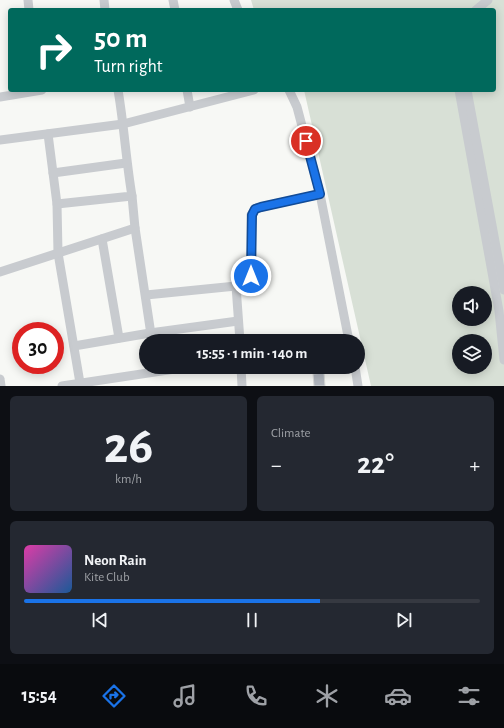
<!DOCTYPE html>
<html lang="en">
<head>
<meta charset="utf-8">
<style>
  body { margin:0; font-family:"Alegreya Sans",sans-serif; background:#242831; color:#f1f3f6; height:100vh; display:flex; flex-direction:column; font-size:15px; white-space:nowrap }
  * { box-sizing:border-box; margin:0 }
  p { font-size:13px; color:#9ea1a6 }
  .icon { flex:none; width:22px; height:22px; fill:none; stroke:currentColor; stroke-width:2; stroke-linecap:round; stroke-linejoin:round }
  .map { position:relative; height:386px; overflow:hidden }
  .drawer { display:flex; flex-direction:column; gap:10px; padding:10px; background:#0d0f14; flex:1 }
  .drawer>* { flex:none }
  .banner { position:absolute; left:8px; top:8px; width:488px; height:84px; border-radius:4px; box-shadow:0 2px 10px #0003; background:#00695c; color:#fff; overflow:hidden }
  .controls { position:absolute; left:452px; top:286px; display:grid; gap:8px }
  .controls a { display:grid; place-items:center; width:40px; height:40px; border-radius:50%; background:#171b24; box-shadow:0 2px 10px #0003; font-size:20px }
  .speed { position:absolute; left:12px; top:322px; display:flex; gap:8px; font-size:20px; font-weight:700; text-align:center }
  .speed>* { display:grid; place-content:center; width:52px; height:52px; border-radius:50%; background:#171b24; box-shadow:0 2px 10px #0003; line-height:1 }
  .speed .limit { border:6px solid #d22; background:#fff; color:#111 }
  .pin { position:absolute; display:grid; place-items:center; width:34px; height:34px; color:#fff; margin:-17px; border:2px solid #fff; border-radius:50%; box-shadow:0 1px 4px #0007 }
  .me { position:absolute; width:44px; margin:-22px; rotate:0deg; stroke-linejoin:round; filter:drop-shadow(0 0 3px #0008) }
  .turn { display:flex; align-items:center; gap:14px; height:84px; padding:0 20px; font-size:18px }
  .turn .icon { width:52px; height:52px; stroke-width:2.5 }
  .turn b { display:block; font-size:28px; line-height:34px }
  .big { font-size:30px; font-weight:600; line-height:1.1 }
  .drawer .tile { flex:1; display:flex; flex-direction:column; justify-content:center; gap:6px; min-width:0; padding:0 14px; border-radius:6px; background:#242831 }
  .drawer .dial { align-items:center; gap:0 }
  .dial b { font-size:52px; line-height:1 }
  .song { display:flex; align-items:center; gap:12px }
  .cover { width:48px; height:48px; border-radius:6px; background:linear-gradient(135deg,hsl(320 70% 55%),hsl(210 70% 35%)) }
  .played { height:4px; border-radius:2px; background:linear-gradient(90deg,#1a73e8 65%,#363941 65%) }
  .keys { display:flex; justify-content:space-around; direction:ltr }
  .heat { display:flex; justify-content:space-between; align-items:center; font-size:22px; direction:ltr }
  .drawer .tiles { flex:1; display:grid; gap:10px; grid-template-columns:1fr 1fr }
  .tile:last-child { grid-column:span 2 }
  .trip { position:absolute; left:139px; top:334px; width:226px; height:40px; border-radius:20px; background:#171b24; box-shadow:0 2px 10px #0003; font-weight:600; line-height:40px; text-align:center }
  .menu { display:flex; height:64px; justify-content:space-around; align-items:center; background:#090b0e; color:#9ea1a6 }
  .menu .icon { width:28px; height:28px }
  .menu .current { color:#1a73e8 }
  .menu b { font-size:18px; color:#f1f3f6 }
  .map>svg:first-child { display:block }
  .green { fill:#d8e0d6; fill-rule:evenodd }
  .building { fill:#b0b5bd; stroke:#d9dad8 }
  .lines { fill:none; stroke-linecap:round; stroke-linejoin:round }
  .street { stroke:#c8cbcf; stroke-width:9 }
  .route-casing { stroke:#114b97; stroke-width:10 }
  .route { stroke:#1a73e8; stroke-width:7 }
</style>
</head>
<body>
<div class="map">
<svg width="504" height="386" viewBox="0 0 504 386">
  <rect width="100%" height="100%" fill="#f7f8f5"/>
  <path class="green" d="M251 0H504V386H371L304 90H494V10H254ZM459 293H485V319H459ZM459 341H485V367H459Z"/>
  <path class="building" d="M324 373 325 386H314L313 374Z"/>
  <g class="lines">
    <g class="street">
      <path d="M28 0 29 10"/>
      <path d="M104 0 105 10"/>
      <path d="M173 0 175 10"/>
      <path d="M234 0 238 10"/>
      <path d="M476 10 488 0"/>
      <path d="M187 90 190 107"/>
      <path d="M289 90 297 107 320 194 349 341"/>
      <path d="M459 90 499 311 504 360"/>
      <path d="M467 90 504 290"/>
      <path d="M0 97 42 90"/>
      <path d="M48 134 57 204 58 253 80 383"/>
      <path d="M0 140 123 124 254 90"/>
      <path d="M53 173 126 163"/>
      <path d="M132 196 135 228 152 341"/>
      <path d="M57 204 132 196C126 160 124 125 118 90"/>
      <path d="M102 239 119 338"/>
      <path d="M0 272 135 228"/>
      <path d="M236 286 240 341"/>
      <path d="M146 295 236 286 248 283 251 276V215L255 209 261 207 320 194"/>
      <path d="M74 346 150 333 238 321"/>
      <path d="M241 367 242 386"/>
      <path d="M355 367 358 386"/>
      <path d="M0 379 1 386"/>
      <path d="M62 386 188 367"/>
    </g>
  </g>
  <g class="lines">
    <defs>
      <path id="route" d="M251 276 252 215 255 209 261 207 320 194 306 141"/>
    </defs>
    <use href="#route" class="route-casing"/>
    <use href="#route" class="route"/>
  </g>
</svg>
<div class="controls">
<a><svg class="icon" aria-label="sound" viewBox="0 0 24 24"><path d="M4 9h4l5-4v14l-5-4H4zM17 9q2 3 0 6"/></svg></a>
<a><svg class="icon" aria-label="layers" viewBox="0 0 24 24"><path d="M12 4l9 5-9 5-9-5zM3 14l9 5 9-5"/></svg></a>
</div>
<div class="speed"><div class="limit">30</div></div>
<div class="pin" style="left:306px;top:141px;background:#d93025"><svg class="icon" aria-label="arrive" viewBox="0 0 24 24"><path d="M6 21V4h12l-3 4 3 4H6"/></svg></div>
<svg class="me" style="left:251px;top:276px" viewBox="-20 -20 40 40"><circle r="17" fill="#1a73e8" stroke="#fff" stroke-width="3"/><path d="M0-11L8 9 0 5-8 9z" fill="#fff"/></svg>
<div class="trip">15:55 · 1 min · 140 m</div>
<div class="banner">
<div class="turn"><svg class="icon" aria-label="right" viewBox="0 0 24 24"><path d="M7 20v-9h11M14 6l5 5-5 5"/></svg><div><b>50 m</b>Turn right</div></div>
</div>
</div>
<section class="drawer">
<div class="tiles">
<div class="tile dial"><b>26</b><p>km/h</p></div>
<div class="tile"><p>Climate</p>
<div class="heat"><a>−</a><b class="big">22°</b><a>+</a></div>
</div>
<div class="tile">
<div class="song"><i class="cover"></i><div><b>Neon Rain</b><p>Kite Club</p></div></div>
<div class="played"></div>
<div class="keys"><svg class="icon" aria-label="previous" viewBox="0 0 24 24"><path d="M18 5L8 12l10 7zM5 5v14"/></svg><svg class="icon" aria-label="pause" viewBox="0 0 24 24"><path d="M8 5v14M16 5v14"/></svg><svg class="icon" aria-label="next" viewBox="0 0 24 24"><path d="M6 5l10 7-10 7zM19 5v14"/></svg></div>
</div>
</div>
</section>
<nav class="menu">
<b>15:54</b>
<svg class="icon current" aria-label="directions" viewBox="0 0 24 24"><path d="M12 3l9 9-9 9-9-9zM9 14v-3h6M13 9l2 2-2 2"/></svg>
<svg class="icon" aria-label="music" viewBox="0 0 24 24"><path d="M9 18V5l10-2v13"/><circle cx="6" cy="18" r="3"/><circle cx="16" cy="16" r="3"/></svg>
<svg class="icon" aria-label="phone" viewBox="0 0 24 24"><path d="M5 4h4l2 5-3 2q2 4 5 5l2-3 5 2v4C11 20 4 13 5 4z"/></svg>
<svg class="icon" aria-label="climate" viewBox="0 0 24 24"><path d="M12 3v18M4 7l16 10M4 17L20 7"/></svg>
<svg class="icon" aria-label="car" viewBox="0 0 24 24"><path d="M5 17H2v-5l4-1 3-4h7l3 4 3 1v5h-3M9 17h6M6 11h13"/><circle cx="7" cy="17" r="2"/><circle cx="17" cy="17" r="2"/></svg>
<svg class="icon" aria-label="filters" viewBox="0 0 24 24"><path d="M4 7h16M4 17h16"/><circle cx="9" cy="7" r="2"/><circle cx="15" cy="17" r="2"/></svg>
</nav>
</body>
</html>
